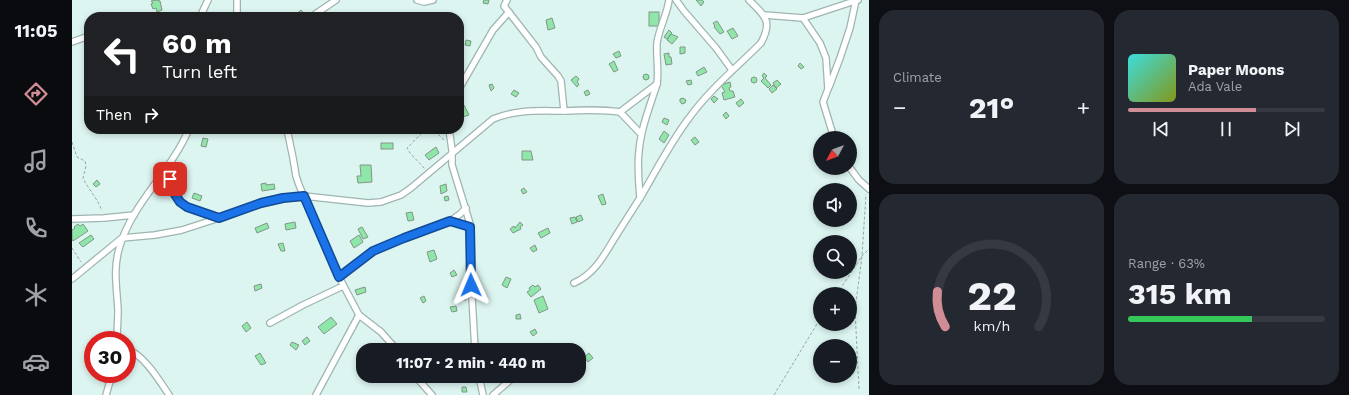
<!DOCTYPE html>
<html lang="en">
<head>
<meta charset="utf-8">
<style>
  body { margin:0; font-family:"Work Sans",sans-serif; background:#242831; color:#f1f3f6; height:100vh; display:flex; flex-direction:column; font-size:15px; white-space:nowrap }
  * { box-sizing:border-box; margin:0 }
  p { font-size:13px; color:#9ea1a6 }
  .icon { flex:none; width:22px; height:22px; fill:none; stroke:currentColor; stroke-width:2; stroke-linecap:round; stroke-linejoin:round }
  .map { position:relative; flex:1; overflow:hidden }
  .side { display:flex; flex-direction:column; gap:10px; padding:10px; background:#0d0f14; width:480px }
  .side>* { flex:none }
  .top-card { position:absolute; left:12px; top:12px; width:380px; height:122px; border-radius:16px; box-shadow:0 2px 6px #0003; background:#202124; color:#fff; overflow:hidden }
  .needle { width:26px; rotate:229deg }
  .buttons { position:absolute; left:741px; top:131px; display:grid; gap:8px }
  .buttons a { display:grid; place-items:center; width:44px; height:44px; border-radius:50%; background:#171b24; box-shadow:0 2px 6px #0003; font-size:20px }
  .speed { position:absolute; left:12px; top:331px; display:flex; gap:8px; font-size:20px; font-weight:700; text-align:center }
  .speed>* { display:grid; place-content:center; width:52px; height:52px; border-radius:50%; background:#171b24; box-shadow:0 2px 6px #0003; line-height:1 }
  .speed .limit { border:6px solid #d22; background:#fff; color:#111 }
  .pin { position:absolute; display:grid; place-items:center; width:34px; height:34px; color:#fff; margin:-17px; border-radius:8px; box-shadow:0 2px 6px #0006 }
  .me { position:absolute; width:44px; margin:-22px; rotate:359deg; stroke-linejoin:round; filter:drop-shadow(0 0 3px #0008) }
  .turn { display:flex; align-items:center; gap:14px; height:84px; padding:0 12px; font-size:18px }
  .turn .icon { width:52px; height:52px; stroke-width:2.5 }
  .turn b { display:block; font-size:28px; line-height:34px }
  .then { display:flex; align-items:center; height:38px; padding:0 12px; background:#0003; gap:8px; font-size:15px }
  .big { font-size:30px; font-weight:700; line-height:1.1 }
  .side .widget { flex:1; display:flex; flex-direction:column; justify-content:center; gap:6px; min-width:0; padding:0 14px; border-radius:16px; background:#242831 }
  .side .dial { align-items:center; gap:0 }
  .dial svg { height:104px; overflow:visible; fill:none; stroke:#363941; stroke-width:7; stroke-linecap:round; text-anchor:middle }
  .dial text { fill:#f1f3f6; stroke:none }
  .song { display:flex; align-items:center; gap:12px }
  .cover { width:48px; height:48px; border-radius:6px; background:linear-gradient(135deg,hsl(180 70% 55%),hsl(70 70% 35%)) }
  .played { height:4px; border-radius:2px; background:linear-gradient(90deg,#d08d95 65%,#363941 65%) }
  .keys { display:flex; justify-content:space-around; direction:ltr }
  .heat { display:flex; justify-content:space-between; align-items:center; font-size:22px; direction:ltr }
  .charge { height:6px; border-radius:3px; background:linear-gradient(90deg,#34c759 63%,#363941 0) }
  .side .tiles { flex:1; display:grid; gap:10px; grid-template-columns:repeat(2,1fr) }
  .trip { position:absolute; left:284px; top:343px; width:230px; height:40px; border-radius:16px; background:#171b24; box-shadow:0 2px 6px #0003; font-weight:700; line-height:40px; text-align:center }
  main { display:flex; flex:1; min-height:0 }
  .tab-bar { display:flex; flex-direction:column; width:72px; justify-content:space-around; align-items:center; background:#090b0e; color:#9ea1a6 }
  .tab-bar .icon { width:28px; height:28px }
  .tab-bar .selected { color:#d08d95 }
  .tab-bar b { font-size:18px; color:#f1f3f6 }
  .map>svg:first-child { display:block }
  .building { fill:#8ee6a9; stroke:#849588 }
  .lines { fill:none; stroke-linecap:round; stroke-linejoin:round }
  .street-casing { stroke:#9eb5b1; stroke-width:8 }
  .path { stroke:#95a8a5; stroke-width:1; stroke-dasharray:3 2; stroke-linecap:butt }
  .street { stroke:#fff; stroke-width:5.5 }
  .route-casing { stroke:#114b97; stroke-width:10 }
  .route { stroke:#1a73e8; stroke-width:7 }
</style>
</head>
<body>
<main>
<nav class="tab-bar">
<b>11:05</b>
<svg class="icon selected" aria-label="directions" viewBox="0 0 24 24"><path d="M12 3l9 9-9 9-9-9zM9 14v-3h6M13 9l2 2-2 2"/></svg>
<svg class="icon" aria-label="music" viewBox="0 0 24 24"><path d="M9 18V5l10-2v13"/><circle cx="6" cy="18" r="3"/><circle cx="16" cy="16" r="3"/></svg>
<svg class="icon" aria-label="phone" viewBox="0 0 24 24"><path d="M5 4h4l2 5-3 2q2 4 5 5l2-3 5 2v4C11 20 4 13 5 4z"/></svg>
<svg class="icon" aria-label="climate" viewBox="0 0 24 24"><path d="M12 3v18M4 7l16 10M4 17L20 7"/></svg>
<svg class="icon" aria-label="car" viewBox="0 0 24 24"><path d="M5 17H2v-5l4-1 3-4h7l3 4 3 1v5h-3M9 17h6M6 11h13"/><circle cx="7" cy="17" r="2"/><circle cx="17" cy="17" r="2"/></svg>
</nav>
<div class="map">
<svg width="797" height="395" viewBox="0 0 797 395">
  <rect width="100%" height="100%" fill="#dcf5f1"/>
  <g class="building">
    <path d="M85 0 88 1 90 10 85 12 84 8 81 9 79 4 81 3 79 1Z"/>
    <path d="M412 0H417L416 4 411 3Z"/>
    <path d="M624 0H630L632 2 629 6Z"/>
    <path d="M229 10 232 13 227 17H224L223 15Z"/>
    <rect x="577" y="12" width="10" height="14"/>
    <path d="M480 18 483 28 476 30 474 20Z"/>
    <path d="M645 21 652 32 648 34 642 27 643 26 641 23Z"/>
    <path d="M661 28 666 36 660 39 655 31Z"/>
    <path d="M597 30 600 33 595 39 592 37Z"/>
    <path d="M599 34 606 37 600 44 595 40Z"/>
    <path d="M394 40 399 41 398 46 393 45Z"/>
    <path d="M608 47H613V53L608 54Z"/>
    <path d="M547 51 549 56 544 58 541 54Z"/>
    <path d="M597 53V57H599L600 64 594 65 592 54Z"/>
    <path d="M542 61 546 70 542 72 537 64Z"/>
    <path d="M728 63 732 67 729 69 726 66Z"/>
    <path d="M632 67 635 72 626 76 624 72Z"/>
    <path d="M692 73 695 76 693 78 699 85 696 88 689 81 692 78 690 76Z"/>
    <circle cx="574" cy="77" r="3"/>
    <path d="M504 76 507 79 505 82 507 84 505 87 499 80Z"/>
    <circle cx="682" cy="80" r="3"/>
    <path d="M619 80 620 84 616 85 614 81Z"/>
    <path d="M705 80 709 84 704 88 701 83Z"/>
    <path d="M658 82 659 87 657 88 658 91H661L663 97 652 100 650 93 653 92 649 85Z"/>
    <path d="M420 84 422 88 419 91 417 85Z"/>
    <path d="M701 85 705 89 700 93 697 89Z"/>
    <path d="M442 90 447 93 444 97 439 94Z"/>
    <path d="M516 90 518 94 514 96 512 92Z"/>
    <path d="M642 96 646 99 642 103 639 99Z"/>
    <path d="M611 98 614 100 613 103 610 104 608 102V99Z"/>
    <path d="M669 99 672 103 667 107 664 103Z"/>
    <path d="M392 105 397 115 391 117 387 109Z"/>
    <path d="M654 112 657 116 654 119 651 115Z"/>
    <path d="M592 118 597 120 595 125 590 122Z"/>
    <path d="M592 131 597 135 592 143 587 139Z"/>
    <path d="M623 137 627 142 623 145 619 140Z"/>
    <path d="M131 138 136 139 134 147 129 146Z"/>
    <rect x="309" y="143" width="12" height="6"/>
    <path d="M364 147 367 153 357 160 353 155Z"/>
    <path d="M450 151H459L461 160H450Z"/>
    <path d="M288 165H299L300 182 286 183 285 176H289Z"/>
    <path d="M25 180 28 184 24 187 21 184Z"/>
    <path d="M194 183V185L202 184 203 189 190 191 189 184Z"/>
    <path d="M374 184 375 191 369 194 368 186Z"/>
    <path d="M452 188 455 192 451 194 449 190Z"/>
    <path d="M122 193 130 196 128 201 120 198Z"/>
    <path d="M531 194 534 204 530 205 526 196Z"/>
    <path d="M376 196 377 200 373 201 372 197Z"/>
    <path d="M340 212 342 220 336 221 334 213Z"/>
    <path d="M509 215 511 220 506 222 504 217Z"/>
    <path d="M503 217 505 222 500 224 498 218Z"/>
    <path d="M223 222 224 228 214 230 213 224Z"/>
    <path d="M448 222 451 225 448 227 449 229 441 233 438 229 442 226 443 228Z"/>
    <path d="M195 223 197 228 185 233 183 228Z"/>
    <path d="M6 224 8 226 11 224 16 231 1 241 0 239V230L3 228 2 227Z"/>
    <path d="M290 227 296 237 291 239 286 229Z"/>
    <path d="M476 228 478 233 469 238 466 233Z"/>
    <path d="M19 235 22 239 11 247 7 243Z"/>
    <path d="M287 235 291 242 282 248 278 241Z"/>
    <path d="M211 243 213 251H209L206 244Z"/>
    <path d="M463 245 465 250 461 252 458 248Z"/>
    <path d="M362 250 365 259 358 262 355 252Z"/>
    <path d="M382 270 385 275 380 277 378 273Z"/>
    <path d="M434 277 439 279 435 288 430 285Z"/>
    <path d="M189 284 190 288 183 291 182 286Z"/>
    <path d="M461 285 463 287 466 285 469 289 459 297 455 292 458 290 457 288Z"/>
    <path d="M293 287 294 292 285 295 283 290Z"/>
    <path d="M393 288 394 300H390L389 289Z"/>
    <path d="M352 296 354 301 351 303 348 298Z"/>
    <path d="M471 296 476 309 467 313 462 300Z"/>
    <path d="M384 306 385 311 380 312 378 307Z"/>
    <path d="M448 314 449 319H444V315Z"/>
    <path d="M259 317 265 324 252 334 246 327Z"/>
    <path d="M175 322 179 328 174 332 170 326Z"/>
    <path d="M463 329 465 333 461 336 458 332Z"/>
    <path d="M235 337 238 341 233 345 230 341Z"/>
    <path d="M220 342 227 345 224 350 218 345Z"/>
    <path d="M477 343 482 350H471L469 348Z"/>
    <path d="M188 353 194 363 189 365 183 356Z"/>
    <path d="M517 353 521 358 516 362 512 357Z"/>
    <path d="M488 376H495L496 379 492 381Z"/>
    <path d="M390 387H394L395 392H390Z"/>
  </g>
  <g class="lines">
    <defs>
      <g id="street">
        <path d="M345 0 352 2 361 0"/>
        <path d="M435 0 432 6 464 47 469 57 486 76 489 81 492 111"/>
        <path d="M604 0 612 11 644 48 660 70"/>
        <path d="M692 15 731 18 786 0"/>
        <path d="M128 17 136 0"/>
        <path d="M165 17V0"/>
        <path d="M239 17 264 0"/>
        <path d="M731 18 748 43 754 58 756 89 751 102 762 138"/>
        <path d="M0 42 17 36"/>
        <path d="M757 87 768 58 778 28 784 0"/>
        <path d="M387 89 421 30 437 12"/>
        <path d="M548 112 569 134"/>
        <path d="M215 129 221 158 224 176 227 185 267 277 287 315 309 332 325 350"/>
        <path d="M377 129 380 150V165L399 227 400 297 403 350"/>
        <path d="M95 168 101 191 108 202 115 207 147 218 189 203 211 198 232 196 296 203 309 202 329 195 339 188 421 119C446 109 466 111 492 111 511 110 529 109 548 112L585 84"/>
        <path d="M778 168 787 180 797 189"/>
        <path d="M568 198C567 182 565 167 567 151 569 128 578 106 585 84 587 71 584 57 585 43 587 28 595 15 597 0"/>
        <path d="M0 219 32 218 62 215"/>
        <path d="M378 221 388 214 394 208"/>
        <path d="M267 277 301 251 332 238 378 221 399 227"/>
        <path d="M0 279 50 238 83 235 110 230 147 218"/>
        <path d="M502 283C525 273 534 251 547 231 554 220 561 209 568 198 584 171 598 143 617 118 638 89 664 68 689 43 701 21 693 16 677 0"/>
        <path d="M198 323 231 305 271 286"/>
        <path d="M45 340C45 330 46 320 46 310 45 289 41 270 47 249 59 204 99 172 117 129"/>
        <path d="M55 349C72 355 87 380 97 395"/>
        <path d="M343 376 360 395"/>
        <path d="M407 376 411 395"/>
        <path d="M34 395 40 374"/>
        <path d="M244 395 287 315"/>
        <path d="M421 395 443 376"/>
      </g>
    </defs>
    <use href="#street" class="street-casing"/>
    <g class="path">
      <path d="M343 129 350 133C360 131 365 132 372 140"/>
      <path d="M350 133 335 148 338 153 353 169"/>
      <path d="M0 142 5 157 13 161 14 166 11 178C16 189 26 199 30 211"/>
      <path d="M0 248 9 262"/>
      <path d="M765 294 790 256 797 249"/>
      <path d="M787 389 783 310 790 256 794 194"/>
      <path d="M702 395 748 319"/>
    </g>
    <use href="#street" class="street"/>
  </g>
  <g class="lines">
    <defs>
      <path id="route" d="M98 179 101 191 108 202 115 207 147 218 189 203 211 198 232 196 267 277 301 251 332 238 378 221 398 227 399 285"/>
    </defs>
    <use href="#route" class="route-casing"/>
    <use href="#route" class="route"/>
  </g>
</svg>
<div class="buttons">
<a><svg class="needle" viewBox="-14 -14 28 28"><path d="M0-13l5 13h-10z" fill="#e53935"/><path d="M0 13l5-13h-10z" fill="#9ea1a6"/></svg></a>
<a><svg class="icon" aria-label="sound" viewBox="0 0 24 24"><path d="M4 9h4l5-4v14l-5-4H4zM17 9q2 3 0 6"/></svg></a>
<a><svg class="icon" aria-label="search" viewBox="0 0 24 24"><circle cx="10" cy="10" r="6"/><path d="M15 15l6 6"/></svg></a>
<a>+</a>
<a>−</a>
</div>
<div class="speed"><div class="limit">30</div></div>
<div class="pin" style="left:98px;top:179px;background:#d93025"><svg class="icon" aria-label="arrive" viewBox="0 0 24 24"><path d="M6 21V4h12l-3 4 3 4H6"/></svg></div>
<svg class="me" style="left:399px;top:285px" viewBox="-20 -20 40 40"><path d="M0-17L14 15 0 8-14 15z" fill="#1a73e8" stroke="#fff" stroke-width="4"/></svg>
<div class="trip">11:07 · 2 min · 440 m</div>
<div class="top-card">
<div class="turn"><svg class="icon" aria-label="left" viewBox="0 0 24 24"><path d="M17 20v-9H6M10 6l-5 5 5 5"/></svg><div><b>60 m</b>Turn left</div></div>
<div class="then">Then<svg class="icon" aria-label="right" viewBox="0 0 24 24"><path d="M7 20v-9h11M14 6l5 5-5 5"/></svg></div>
</div>
</div>
<section class="side">
<div class="tiles">
<div class="widget"><p>Climate</p>
<div class="heat"><a>−</a><b class="big">21°</b><a>+</a></div>
</div>
<div class="widget">
<div class="song"><i class="cover"></i><div><b>Paper Moons</b><p>Ada Vale</p></div></div>
<div class="played"></div>
<div class="keys"><svg class="icon" aria-label="previous" viewBox="0 0 24 24"><path d="M18 5L8 12l10 7zM5 5v14"/></svg><svg class="icon" aria-label="pause" viewBox="0 0 24 24"><path d="M8 5v14M16 5v14"/></svg><svg class="icon" aria-label="next" viewBox="0 0 24 24"><path d="M6 5l10 7-10 7zM19 5v14"/></svg></div>
</div>
<div class="widget dial"><svg viewBox="0 0 100 80">
<path d="M14 69A42 42 0 1 1 86 69"/>
<path d="M14 69A42 42 0 0 1 8 42" stroke="#d08d95"/>
<text x="50" y="56" font-size="32" font-weight="700">22</text>
<text x="50" y="72" font-size="11">km/h</text>
</svg></div>
<div class="widget"><p>Range · 63%</p><b class="big">315 km</b><div class="charge"></div></div>
</div>
</section>
</main>
</body>
</html>
